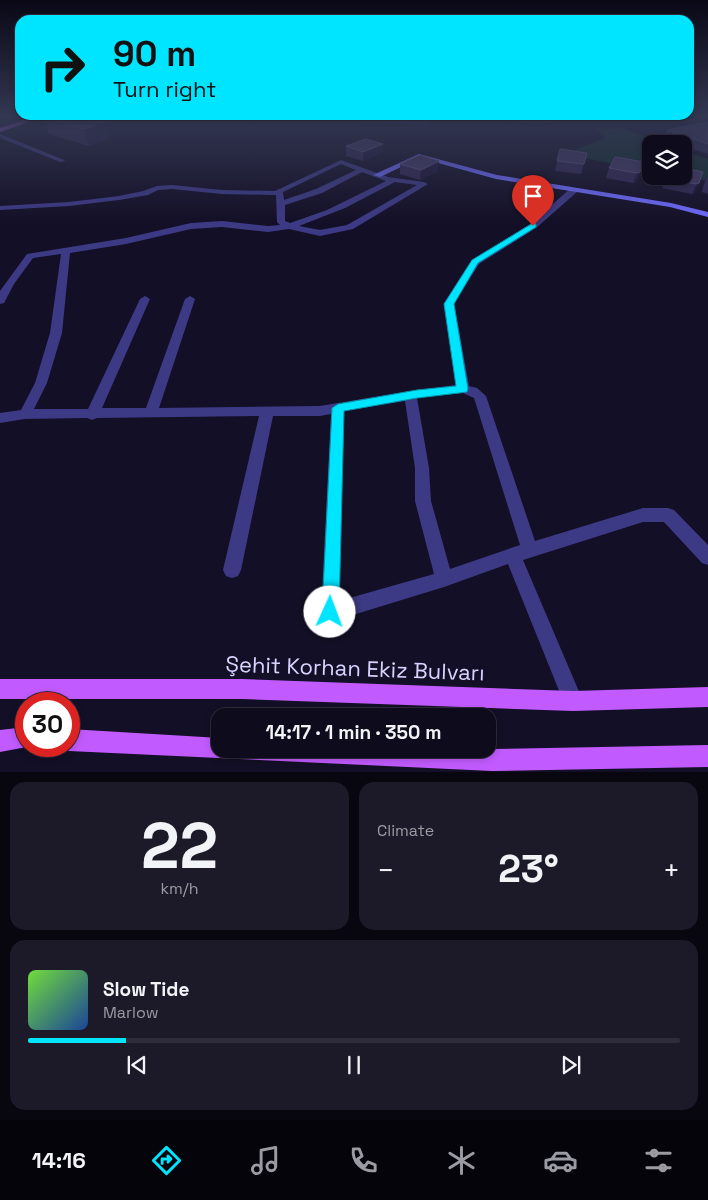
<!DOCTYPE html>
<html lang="en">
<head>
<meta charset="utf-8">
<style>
  body { margin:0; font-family:"Space Grotesk",sans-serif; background:#1c1929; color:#f1f3f6; height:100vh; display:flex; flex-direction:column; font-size:19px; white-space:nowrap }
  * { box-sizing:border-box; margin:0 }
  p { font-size:16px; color:#9b9ba3 }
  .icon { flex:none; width:28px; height:28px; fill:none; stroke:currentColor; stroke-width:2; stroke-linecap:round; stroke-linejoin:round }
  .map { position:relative; height:772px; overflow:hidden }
  .drawer { display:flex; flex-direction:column; gap:10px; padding:10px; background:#08060f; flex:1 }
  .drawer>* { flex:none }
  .banner { position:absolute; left:15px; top:15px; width:679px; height:105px; border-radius:15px; box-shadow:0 2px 8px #0003,0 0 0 1px #2e2b3b; background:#00e5ff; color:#111; overflow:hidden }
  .buttons { position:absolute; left:642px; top:135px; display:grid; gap:10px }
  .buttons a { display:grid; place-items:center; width:50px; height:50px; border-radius:10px; background:#0e0b1c; box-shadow:0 2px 8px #0003,0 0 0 1px #2e2b3b; font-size:25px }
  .speed { position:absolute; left:15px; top:692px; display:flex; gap:10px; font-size:25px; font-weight:700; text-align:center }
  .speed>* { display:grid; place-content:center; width:65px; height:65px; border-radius:50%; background:#0e0b1c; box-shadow:0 2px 8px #0003,0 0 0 1px #2e2b3b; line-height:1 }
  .speed .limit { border:8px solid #d22; background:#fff; color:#111 }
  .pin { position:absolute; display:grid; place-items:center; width:42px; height:42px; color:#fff; margin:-51px -21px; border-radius:50% 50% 50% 0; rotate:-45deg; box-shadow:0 0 5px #0007 }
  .pin .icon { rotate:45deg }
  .me { position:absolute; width:55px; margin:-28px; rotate:2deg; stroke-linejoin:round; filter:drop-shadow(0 0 4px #0008) }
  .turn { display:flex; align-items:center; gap:18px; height:105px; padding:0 15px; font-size:22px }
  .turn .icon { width:65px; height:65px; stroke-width:2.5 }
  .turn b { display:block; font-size:35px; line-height:42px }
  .big { font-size:38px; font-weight:700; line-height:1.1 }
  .drawer .card { flex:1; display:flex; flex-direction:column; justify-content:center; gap:8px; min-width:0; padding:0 18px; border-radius:15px; background:#1c1929 }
  .drawer .dial { align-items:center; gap:0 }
  .dial b { font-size:65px; line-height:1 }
  .song { display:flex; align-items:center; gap:15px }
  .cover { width:60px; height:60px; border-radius:8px; background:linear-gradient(135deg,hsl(100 70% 55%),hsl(220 70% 35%)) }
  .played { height:5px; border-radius:2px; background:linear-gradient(90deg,#00e5ff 15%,#2e2b3b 15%) }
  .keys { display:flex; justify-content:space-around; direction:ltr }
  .heat { display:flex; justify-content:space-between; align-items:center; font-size:28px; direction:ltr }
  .drawer .tiles { flex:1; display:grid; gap:10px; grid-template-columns:1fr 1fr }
  .card:last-child { grid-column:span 2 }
  .trip { position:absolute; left:211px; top:708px; width:285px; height:50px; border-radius:15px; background:#0e0b1c; box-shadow:0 2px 8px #0003,0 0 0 1px #2e2b3b; font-weight:700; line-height:50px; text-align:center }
  .dock { display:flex; height:80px; justify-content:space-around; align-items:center; background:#06040b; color:#9b9ba3 }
  .dock .icon { width:35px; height:35px }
  .dock .active { color:#00e5ff }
  .dock b { font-size:22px; color:#f1f3f6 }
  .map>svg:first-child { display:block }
  .green { fill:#12302f }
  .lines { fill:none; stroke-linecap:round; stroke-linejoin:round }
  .street { fill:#3d3a85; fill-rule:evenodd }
  .secondary { fill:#6f6bff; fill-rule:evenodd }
  .primary { fill:#c25bff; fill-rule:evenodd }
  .wall { fill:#312854 }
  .shaded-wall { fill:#1d163a }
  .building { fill:#433a66; stroke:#5a527e }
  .route { fill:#00e5ff; stroke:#0095a6 }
  .labels { text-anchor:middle; stroke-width:5; stroke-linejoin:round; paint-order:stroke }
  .near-street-label { font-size:22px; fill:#d9d4ff; stroke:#130f26 }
</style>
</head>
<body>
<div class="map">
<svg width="708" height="773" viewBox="0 0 708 773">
  <rect width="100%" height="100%" fill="#130f26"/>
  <g class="green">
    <path d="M622 128 664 144H651V171L563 154 605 138 596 129Z"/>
    <path d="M684 151 708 159V181L680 176H684Z"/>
  </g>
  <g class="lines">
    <g class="street">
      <path d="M0 134 64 160 65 161 60 162 0 138Z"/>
      <path d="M341 160 388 177 424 182 428 184 353 229 320 236 289 229 268 232 222 227 191 229 126 244 70 253 62 333 47 383 34 409H88L140 299 145 296 150 299 102 408H146L185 299 190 296 195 299 159 408 320 406 410 391 456 385 444 303 472 260 530 224 571 188H577V192L536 228 479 264 454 303 469 386 477 388 486 396 535 541 643 508H668L674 510 708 545V565L702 563 664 522H643L523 560 583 701 580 708 573 711 566 708 508 564 444 587 330 622 324 619 321 613 331 414 320 416H273L241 570 238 576 232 578 226 576 223 570 259 416 97 418 92 420 87 418 25 419 0 423V413L21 410 35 383 50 333 61 254 33 258 14 284 4 303 0 304V291L27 254 126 238 191 223 222 221 268 226 280 225 277 222 276 195 222 194 172 189 158 190 148 195 119 200 69 206 0 210V206L69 202 119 196 143 191 157 186 172 185 222 190 275 191ZM341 164 356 170 316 189 284 200 283 192ZM362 172 386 181 327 210 290 223 285 221V205L322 193ZM395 182 417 185 347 225 320 230 299 226 345 208ZM463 393 474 398 520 545 450 569 431 501 429 468 417 398ZM405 401 415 468V501L434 574 339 601 344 411Z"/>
    </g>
    <path class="secondary" d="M419 154 497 175 671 203 708 212V217L670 207 496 179 420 158 380 177 373 175Z"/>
    <g class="primary">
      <path d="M40 115H49L0 132V128Z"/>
      <path d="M0 679H242L573 691 708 687V707L573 711 242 699H0Z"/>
      <path d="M26 727V746H32L0 752V730Z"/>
      <path d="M69 729 220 738V749H492L708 745V767L492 771 69 751 61 746H69Z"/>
    </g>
  </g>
  <g class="wall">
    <path d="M49 115 110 139 89 146 49 134 42 117Z"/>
    <path d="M144 115H193L190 118 144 116Z"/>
    <path d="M329 115H430L429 126 360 122V117L329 116Z"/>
    <path d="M520 115H549L547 122 528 123Z"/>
    <path d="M708 122V154L684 146V144H678L663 139 667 130Z"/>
    <path d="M383 144 382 153 363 161 346 156V146Z"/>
    <path d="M560 149 587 153 581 174 555 171Z"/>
    <path d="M644 162 636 182 633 183 606 178 609 168Z"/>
    <path d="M400 164 438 171 420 180 400 174Z"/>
    <path d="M703 172 694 193 692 194 662 188 668 176Z"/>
    <path d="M707 177H708V194L702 192 703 187Z"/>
  </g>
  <g class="shaded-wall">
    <path d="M105 122 110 139 89 146 83 129Z"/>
    <path d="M383 144 382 153 363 161V152Z"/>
    <path d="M439 161 438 171 420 180 421 170Z"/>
    <path d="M640 172 636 182 633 183 637 173Z"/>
    <path d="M699 183 694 193 692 194 696 184Z"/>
  </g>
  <g class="building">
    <path d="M49 115H75L105 122 83 129 42 117Z"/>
    <path d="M708 122V144L667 130Z"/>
    <path d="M366 139 383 144 363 152 346 146Z"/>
    <path d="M560 149 587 153 584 164 557 161Z"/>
    <path d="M420 155 439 161 421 170 400 164Z"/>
    <path d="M615 157 644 162 640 172 637 173 609 168Z"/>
    <path d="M684 168 703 172 699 183 696 184 666 178 668 176H684Z"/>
  </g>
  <linearGradient id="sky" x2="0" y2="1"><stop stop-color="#0a0815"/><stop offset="0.52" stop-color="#333752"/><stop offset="1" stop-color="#333752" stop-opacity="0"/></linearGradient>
  <rect width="708" height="223" fill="url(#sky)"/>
  <path class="route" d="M533 223 536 224V227L478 263 454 304 468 389 467 392 417 398 344 411 339 612 336 618 330 621 325 618 322 612 332 408 338 404 417 390 456 386 444 304 472 260Z"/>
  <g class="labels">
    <g class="near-street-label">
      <text transform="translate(355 668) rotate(2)" y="8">Şehit Korhan Ekiz Bulvarı</text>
    </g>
  </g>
</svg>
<div class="buttons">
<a><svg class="icon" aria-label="layers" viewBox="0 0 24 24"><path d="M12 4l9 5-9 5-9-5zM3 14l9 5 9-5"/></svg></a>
</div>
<div class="speed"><div class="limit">30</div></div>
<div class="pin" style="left:533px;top:226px;background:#d93025"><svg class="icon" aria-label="arrive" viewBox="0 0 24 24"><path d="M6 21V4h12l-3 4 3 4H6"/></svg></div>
<svg class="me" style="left:330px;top:612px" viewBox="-20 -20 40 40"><circle r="19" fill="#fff"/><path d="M0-13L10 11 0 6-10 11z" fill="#00e5ff"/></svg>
<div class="trip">14:17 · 1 min · 350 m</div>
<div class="banner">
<div class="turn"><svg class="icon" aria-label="right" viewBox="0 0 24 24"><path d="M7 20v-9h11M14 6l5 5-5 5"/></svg><div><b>90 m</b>Turn right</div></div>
</div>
</div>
<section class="drawer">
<div class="tiles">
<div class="card dial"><b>22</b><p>km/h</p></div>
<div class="card"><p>Climate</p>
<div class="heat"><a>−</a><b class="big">23°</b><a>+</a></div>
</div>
<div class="card">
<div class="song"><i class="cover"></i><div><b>Slow Tide</b><p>Marlow</p></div></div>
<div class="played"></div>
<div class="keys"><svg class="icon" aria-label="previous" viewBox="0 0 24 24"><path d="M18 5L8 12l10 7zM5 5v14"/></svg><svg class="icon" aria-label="pause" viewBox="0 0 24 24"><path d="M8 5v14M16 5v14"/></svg><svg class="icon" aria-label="next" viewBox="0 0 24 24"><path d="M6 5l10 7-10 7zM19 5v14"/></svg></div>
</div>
</div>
</section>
<nav class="dock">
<b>14:16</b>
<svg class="icon active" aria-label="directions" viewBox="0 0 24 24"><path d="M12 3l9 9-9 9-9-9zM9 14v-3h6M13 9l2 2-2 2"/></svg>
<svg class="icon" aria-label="music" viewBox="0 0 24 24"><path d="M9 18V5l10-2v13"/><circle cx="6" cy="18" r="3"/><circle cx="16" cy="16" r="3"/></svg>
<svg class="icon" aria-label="phone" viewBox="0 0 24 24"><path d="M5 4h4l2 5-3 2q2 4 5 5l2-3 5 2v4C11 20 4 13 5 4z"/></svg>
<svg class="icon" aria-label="climate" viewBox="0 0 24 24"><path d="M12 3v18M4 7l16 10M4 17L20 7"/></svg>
<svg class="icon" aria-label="car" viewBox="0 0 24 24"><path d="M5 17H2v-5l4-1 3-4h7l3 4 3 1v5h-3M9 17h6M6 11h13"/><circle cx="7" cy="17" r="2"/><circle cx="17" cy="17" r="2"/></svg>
<svg class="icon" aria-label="filters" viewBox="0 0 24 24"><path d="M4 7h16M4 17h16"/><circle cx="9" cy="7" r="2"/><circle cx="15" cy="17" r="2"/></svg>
</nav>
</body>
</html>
